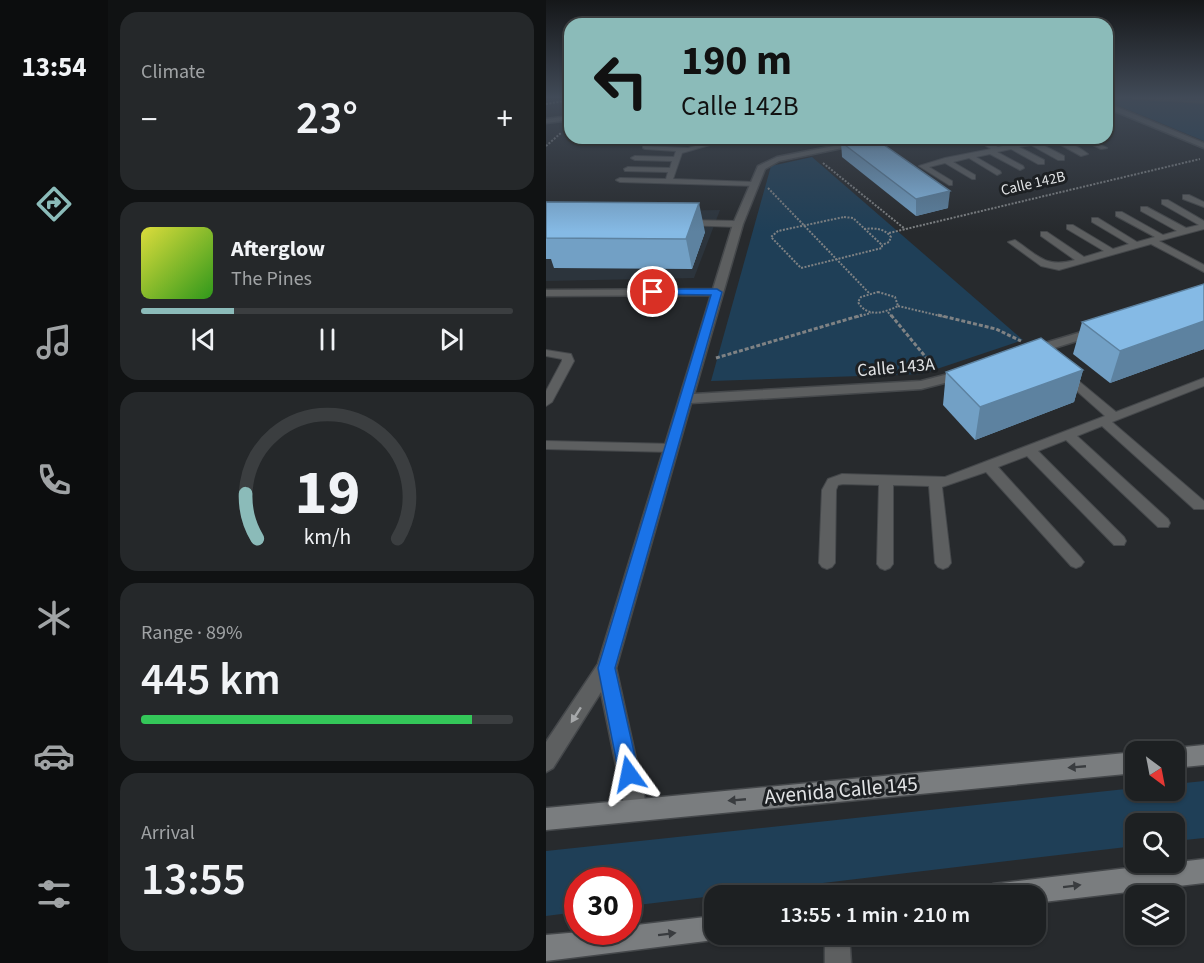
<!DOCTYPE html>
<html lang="en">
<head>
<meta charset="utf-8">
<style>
  body { margin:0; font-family:"Source Sans 3",sans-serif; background:#25282a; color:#f1f3f6; height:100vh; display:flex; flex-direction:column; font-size:22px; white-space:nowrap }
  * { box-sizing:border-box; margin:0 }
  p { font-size:20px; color:#a0a3a5 }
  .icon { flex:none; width:33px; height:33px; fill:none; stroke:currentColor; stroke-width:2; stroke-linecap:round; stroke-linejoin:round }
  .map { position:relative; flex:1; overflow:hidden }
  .side { display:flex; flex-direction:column; gap:12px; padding:12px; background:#101213; width:438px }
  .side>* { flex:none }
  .hud { position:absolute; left:18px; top:18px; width:549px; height:126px; border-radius:18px; box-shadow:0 2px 4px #0004,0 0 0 2px #3b3e40; background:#8bbbb9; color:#111; overflow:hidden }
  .needle { width:39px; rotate:148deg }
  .buttons { position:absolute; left:579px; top:741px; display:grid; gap:12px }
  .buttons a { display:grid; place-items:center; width:60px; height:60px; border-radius:12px; background:#1d2022; box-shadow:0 2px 4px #0004,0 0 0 2px #3b3e40; font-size:30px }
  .speed { position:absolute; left:18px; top:867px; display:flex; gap:12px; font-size:30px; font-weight:700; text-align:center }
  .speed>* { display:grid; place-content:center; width:78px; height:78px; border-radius:50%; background:#1d2022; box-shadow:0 2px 4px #0004,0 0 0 2px #3b3e40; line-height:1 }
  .speed .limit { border:9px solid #d22; background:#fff; color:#111 }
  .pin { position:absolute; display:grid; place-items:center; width:51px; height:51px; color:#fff; margin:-26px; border:3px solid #fff; border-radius:50%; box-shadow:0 2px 6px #0007 }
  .me { position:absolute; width:66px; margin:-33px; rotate:348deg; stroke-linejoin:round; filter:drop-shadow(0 0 4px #0008) }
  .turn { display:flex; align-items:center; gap:21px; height:126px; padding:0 18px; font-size:27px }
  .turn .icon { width:78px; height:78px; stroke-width:2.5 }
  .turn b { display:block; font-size:42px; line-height:51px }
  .big { font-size:45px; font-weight:600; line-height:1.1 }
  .side .tile { flex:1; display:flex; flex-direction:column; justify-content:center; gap:9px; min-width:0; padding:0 21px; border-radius:18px; background:#25282a }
  .side .dial { align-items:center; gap:0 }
  .dial svg { height:156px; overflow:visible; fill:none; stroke:#3b3e40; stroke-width:7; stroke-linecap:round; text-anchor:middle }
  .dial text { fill:#f1f3f6; stroke:none }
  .song { display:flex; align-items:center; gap:18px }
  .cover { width:72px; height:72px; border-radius:9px; background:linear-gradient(135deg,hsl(60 70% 55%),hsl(110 70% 35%)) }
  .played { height:6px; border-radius:3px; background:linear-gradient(90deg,#8bbbb9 25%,#3b3e40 25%) }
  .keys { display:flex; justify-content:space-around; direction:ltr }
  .heat { display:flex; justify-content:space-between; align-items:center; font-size:33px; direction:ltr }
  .charge { height:9px; border-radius:4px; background:linear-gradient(90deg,#34c759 89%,#3b3e40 0) }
  .trip { position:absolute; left:158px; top:885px; width:342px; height:60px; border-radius:18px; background:#1d2022; box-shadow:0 2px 4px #0004,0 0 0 2px #3b3e40; font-weight:600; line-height:60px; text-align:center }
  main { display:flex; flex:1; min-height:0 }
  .tabs { display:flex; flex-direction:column; width:108px; justify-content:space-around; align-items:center; background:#0c0d0e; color:#a0a3a5 }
  .tabs .icon { width:42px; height:42px }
  .tabs .current { color:#8bbbb9 }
  .tabs b { font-size:27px; color:#f1f3f6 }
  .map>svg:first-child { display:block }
  .built { fill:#2c343c }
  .green { fill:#1f3f57 }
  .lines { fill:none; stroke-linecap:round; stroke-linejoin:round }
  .service-casing { stroke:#45484b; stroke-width:2 }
  .minor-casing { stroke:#45484b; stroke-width:3 }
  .tertiary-casing { stroke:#45484b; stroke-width:3 }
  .secondary-casing { stroke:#45484b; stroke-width:3 }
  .path-far1 { stroke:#7f8284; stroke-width:2; stroke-dasharray:2 1.5; stroke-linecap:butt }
  .path { stroke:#7f8284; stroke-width:3; stroke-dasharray:4 2; stroke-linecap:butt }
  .service { fill:#5d5f60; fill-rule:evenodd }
  .minor { fill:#5d5f60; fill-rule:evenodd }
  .tertiary { fill:#5d5f60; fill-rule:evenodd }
  .secondary { fill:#7a7d7f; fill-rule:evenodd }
  .wall { fill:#72a0c5 }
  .shaded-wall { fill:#5d82a0 }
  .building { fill:#85bae5; stroke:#5d82a0; stroke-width:1.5 }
  .oneway { fill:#a6a8aa }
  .oneway2 { fill:#393c3f }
  .route { fill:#1a73e8; stroke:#114b97; stroke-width:1.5 }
  .labels { text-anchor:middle; stroke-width:6; stroke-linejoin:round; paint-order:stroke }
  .far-street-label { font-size:15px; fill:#e2e4e6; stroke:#1d2023 }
  .street-label { font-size:18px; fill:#e2e4e6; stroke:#1d2023 }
  .near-street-label { font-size:21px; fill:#e2e4e6; stroke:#1d2023 }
</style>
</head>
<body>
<main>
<nav class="tabs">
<b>13:54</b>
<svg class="icon current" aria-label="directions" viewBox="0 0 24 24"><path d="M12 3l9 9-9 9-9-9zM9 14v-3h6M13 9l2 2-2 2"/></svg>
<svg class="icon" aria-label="music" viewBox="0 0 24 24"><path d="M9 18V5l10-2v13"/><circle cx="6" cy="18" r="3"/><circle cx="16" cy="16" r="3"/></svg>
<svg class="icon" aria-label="phone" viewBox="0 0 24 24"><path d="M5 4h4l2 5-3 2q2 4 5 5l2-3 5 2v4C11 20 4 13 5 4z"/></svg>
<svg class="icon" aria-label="climate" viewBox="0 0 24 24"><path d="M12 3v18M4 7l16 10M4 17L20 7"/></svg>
<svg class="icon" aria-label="car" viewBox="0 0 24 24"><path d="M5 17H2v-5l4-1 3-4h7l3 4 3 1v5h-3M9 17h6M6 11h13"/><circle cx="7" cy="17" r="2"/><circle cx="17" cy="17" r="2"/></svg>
<svg class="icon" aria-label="filters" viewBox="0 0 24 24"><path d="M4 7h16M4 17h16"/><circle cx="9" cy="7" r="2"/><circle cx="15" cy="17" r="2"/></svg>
</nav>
<section class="side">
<div class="tile"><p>Climate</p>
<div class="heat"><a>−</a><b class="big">23°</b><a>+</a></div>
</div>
<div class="tile">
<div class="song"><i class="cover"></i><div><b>Afterglow</b><p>The Pines</p></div></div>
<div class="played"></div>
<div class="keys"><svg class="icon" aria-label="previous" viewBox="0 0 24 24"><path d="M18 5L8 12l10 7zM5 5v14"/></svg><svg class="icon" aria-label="pause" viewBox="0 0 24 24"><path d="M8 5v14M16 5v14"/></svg><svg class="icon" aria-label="next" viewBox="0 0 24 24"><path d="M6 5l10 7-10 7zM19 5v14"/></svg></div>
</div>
<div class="tile dial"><svg viewBox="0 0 100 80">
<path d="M14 69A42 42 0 1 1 86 69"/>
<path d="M14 69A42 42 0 0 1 8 46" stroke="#8bbbb9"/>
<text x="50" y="56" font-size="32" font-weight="700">19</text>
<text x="50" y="72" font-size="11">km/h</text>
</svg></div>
<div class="tile"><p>Range · 89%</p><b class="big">445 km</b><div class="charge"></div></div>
<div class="tile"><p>Arrival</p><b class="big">13:55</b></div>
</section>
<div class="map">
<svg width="658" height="963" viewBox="0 0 658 963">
  <rect width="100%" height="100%" fill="#272a2d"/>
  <path class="built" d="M174 210 148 278 0 281V213Z"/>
  <g class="green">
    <path d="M561 97H658V141L561 101Z"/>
    <path d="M266 157 477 340 376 374 165 381 225 166Z"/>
    <path d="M658 781V838L629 841 628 824H590L589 846 83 906 82 880H32L31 912 0 916V851L589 788 590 790H628L629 784Z"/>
  </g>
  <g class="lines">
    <defs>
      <g id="service">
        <path d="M561 97H580L561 101Z"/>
        <path d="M585 97 658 99V103L588 99Z"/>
        <path d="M167 138H173L174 142 136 153 127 179 208 182 212 184 211 186 74 182 70 180 74 178 120 179 122 172 79 171 78 169 82 167 124 168 126 161 89 160 85 158 89 156 128 157 130 151 99 149 97 148V146L142 148 167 141Z"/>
        <path d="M427 138H435L452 147C487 140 510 129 542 154L535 156 506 140 493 143 518 156V160H512L485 145 473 147 498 160V164H492L465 149 451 152 477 166 478 168 474 170 444 154 430 157 454 171 455 173 451 175 423 158 407 162 429 175V179H426L399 163 383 167 406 181V185H403L373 166 399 158 445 149Z"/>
        <path d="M533 138H541L561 148 555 149Z"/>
        <path d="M637 195H643L658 202V207L637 199Z"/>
        <path d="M616 200H622L658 221V229L613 241 658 265V272L605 244 513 270 495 266 462 242 469 240C493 256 499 268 529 260L495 236V232H501L538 257 558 251 521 229V225H527L567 249 583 244 546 222V218H552L591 242 609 237 570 216V212H576L617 235 631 231 595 211V207H601L640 228 653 225 616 204Z"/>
        <path d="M140 220 192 221 196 224 192 227 137 225V221Z"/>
        <path d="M0 350 25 354 28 361 6 402 0 406V391L16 361V359L0 356Z"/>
        <path d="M519 372 523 373 570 412 658 378V386L566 422 658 501V509H648L556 426 531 436 622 519 624 523 622 527H612L520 440 492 451 578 537 580 541 578 545H568L481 456 452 467 535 558 538 562 535 566 530 568 525 566 440 472 396 487 405 563 402 567 397 569 392 567 389 563 383 486 347 485V564L344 568 339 570 334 568 331 564 333 485 297 484 292 485 290 490 289 563 286 567 281 569 276 567 273 563 276 490 282 479 296 474 399 477 559 416 515 377 513 375Z"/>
        <path d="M0 441 126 444 132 448 126 452 0 449Z"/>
      </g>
      <g id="minor">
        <path d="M24 116V120L0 123V119Z"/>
        <path d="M329 138H345L233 161 219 169 197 224 148 394 375 381 418 370 424 374 422 377 375 389 145 403 70 668 101 809 98 817 90 820 82 817 79 809 55 692 7 768 0 772V742L52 664 165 295 0 296V290L167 289 187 224 212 166 231 157Z"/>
        <path d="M549 328 553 330V334L486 355 480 351 482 348Z"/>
        <path d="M279 934H303L305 963H279Z"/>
      </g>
      <path id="tertiary" d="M561 103 658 143V148L561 108Z"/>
      <g id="secondary">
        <path d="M658 745V765L628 768V752H620L628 748Z"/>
        <path d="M590 752V773L0 830V808Z"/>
        <path d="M658 859V883L489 903V896H435L439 888 447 884Z"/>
        <path d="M168 916V934H178L168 940 0 961V935L34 932H82V926Z"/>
      </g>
    </defs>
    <use href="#service" class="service-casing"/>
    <use href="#minor" class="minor-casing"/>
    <use href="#tertiary" class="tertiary-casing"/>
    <use href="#secondary" class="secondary-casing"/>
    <g class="path-far1">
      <path d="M0 104 24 100"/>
      <path d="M0 146 15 133"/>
      <path d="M277 163 359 229"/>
      <path d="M222 188 323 293"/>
      <path d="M298 217 307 218 336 245V248L255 268 225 237 232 231Z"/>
      <path d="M318 229C329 228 338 228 345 237L343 242 336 245"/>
      <path d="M343 233 654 159"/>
      <path d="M332 292 349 297 352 306C338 313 321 318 312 302L315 297Z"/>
      <path d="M352 306 399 317"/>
      <path d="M342 312 346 317"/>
      <path d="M311 317 325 313"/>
    </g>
    <g class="path">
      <path d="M345 315 387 366"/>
      <path d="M392 315 450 329 475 341"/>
      <path d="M170 358 316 315"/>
    </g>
    <use href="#service" class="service"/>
    <use href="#minor" class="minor"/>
    <use href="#tertiary" class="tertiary"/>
    <use href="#secondary" class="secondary"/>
  </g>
  <g class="wall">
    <path d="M295 142 402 208 370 216 296 157Z"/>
    <path d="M0 202 159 232 146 269 8 268 5 259H0Z"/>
    <path d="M658 284V349L564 383 527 354 536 322Z"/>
    <path d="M537 370 528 402 429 440 397 405 400 372Z"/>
  </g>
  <g class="shaded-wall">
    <path d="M404 191 402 208 370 216V199Z"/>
    <path d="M153 203 159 232 146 269 140 239Z"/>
    <path d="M658 321V349L564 383 574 351Z"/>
    <path d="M537 370 528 402 429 440 434 407Z"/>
  </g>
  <g class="building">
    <path d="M315 138H328L404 191 370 199 295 142Z"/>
    <path d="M0 202 153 203 140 239 0 238Z"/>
    <path d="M658 284V321L574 351 536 322Z"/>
    <path d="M495 338 537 370 434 407 400 372Z"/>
  </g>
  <defs><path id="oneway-solid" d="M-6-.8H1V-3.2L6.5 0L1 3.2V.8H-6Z" transform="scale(1.5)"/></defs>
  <use class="oneway" href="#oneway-solid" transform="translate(30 715) rotate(123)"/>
  <g class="oneway2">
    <use href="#oneway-solid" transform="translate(531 767) rotate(175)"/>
    <use href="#oneway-solid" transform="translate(191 800) rotate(175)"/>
    <use href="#oneway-solid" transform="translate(526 886) rotate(-7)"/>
    <use href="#oneway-solid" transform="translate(121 934) rotate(-7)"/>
  </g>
  <linearGradient id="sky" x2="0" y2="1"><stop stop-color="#151719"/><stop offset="0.42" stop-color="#414a57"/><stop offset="1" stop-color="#414a57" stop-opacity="0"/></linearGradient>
  <rect width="658" height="232" fill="url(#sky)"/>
  <path class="route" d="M107 289H171L176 292 69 668 93 774 90 781 83 784 76 781 73 774 52 668 165 295 103 294V290Z"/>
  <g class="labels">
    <g class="far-street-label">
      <text transform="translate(487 183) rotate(-13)" y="5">Calle 142B</text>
    </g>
    <g class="street-label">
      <text transform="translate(350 367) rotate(-5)" y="6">Calle 143A</text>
    </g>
    <g class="near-street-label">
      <text transform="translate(295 790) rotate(-5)" y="7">Avenida Calle 145</text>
    </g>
  </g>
</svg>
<div class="buttons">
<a><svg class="needle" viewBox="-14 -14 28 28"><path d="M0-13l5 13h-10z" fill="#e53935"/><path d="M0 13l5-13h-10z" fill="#a0a3a5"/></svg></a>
<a><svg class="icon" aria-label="search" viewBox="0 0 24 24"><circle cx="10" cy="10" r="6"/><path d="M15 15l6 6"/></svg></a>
<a><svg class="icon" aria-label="layers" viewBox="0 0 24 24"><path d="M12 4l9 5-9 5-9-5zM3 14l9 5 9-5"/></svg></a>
</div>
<div class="speed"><div class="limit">30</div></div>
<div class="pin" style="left:107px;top:292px;background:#d93025"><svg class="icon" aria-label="arrive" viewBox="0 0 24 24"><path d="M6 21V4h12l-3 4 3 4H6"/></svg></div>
<svg class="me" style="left:83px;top:774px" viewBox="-20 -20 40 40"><path d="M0-17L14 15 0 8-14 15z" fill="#1a73e8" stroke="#fff" stroke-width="4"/></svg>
<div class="trip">13:55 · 1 min · 210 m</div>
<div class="hud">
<div class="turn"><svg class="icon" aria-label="left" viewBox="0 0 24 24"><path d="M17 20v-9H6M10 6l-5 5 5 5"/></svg><div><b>190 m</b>Calle 142B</div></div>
</div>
</div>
</main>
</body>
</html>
